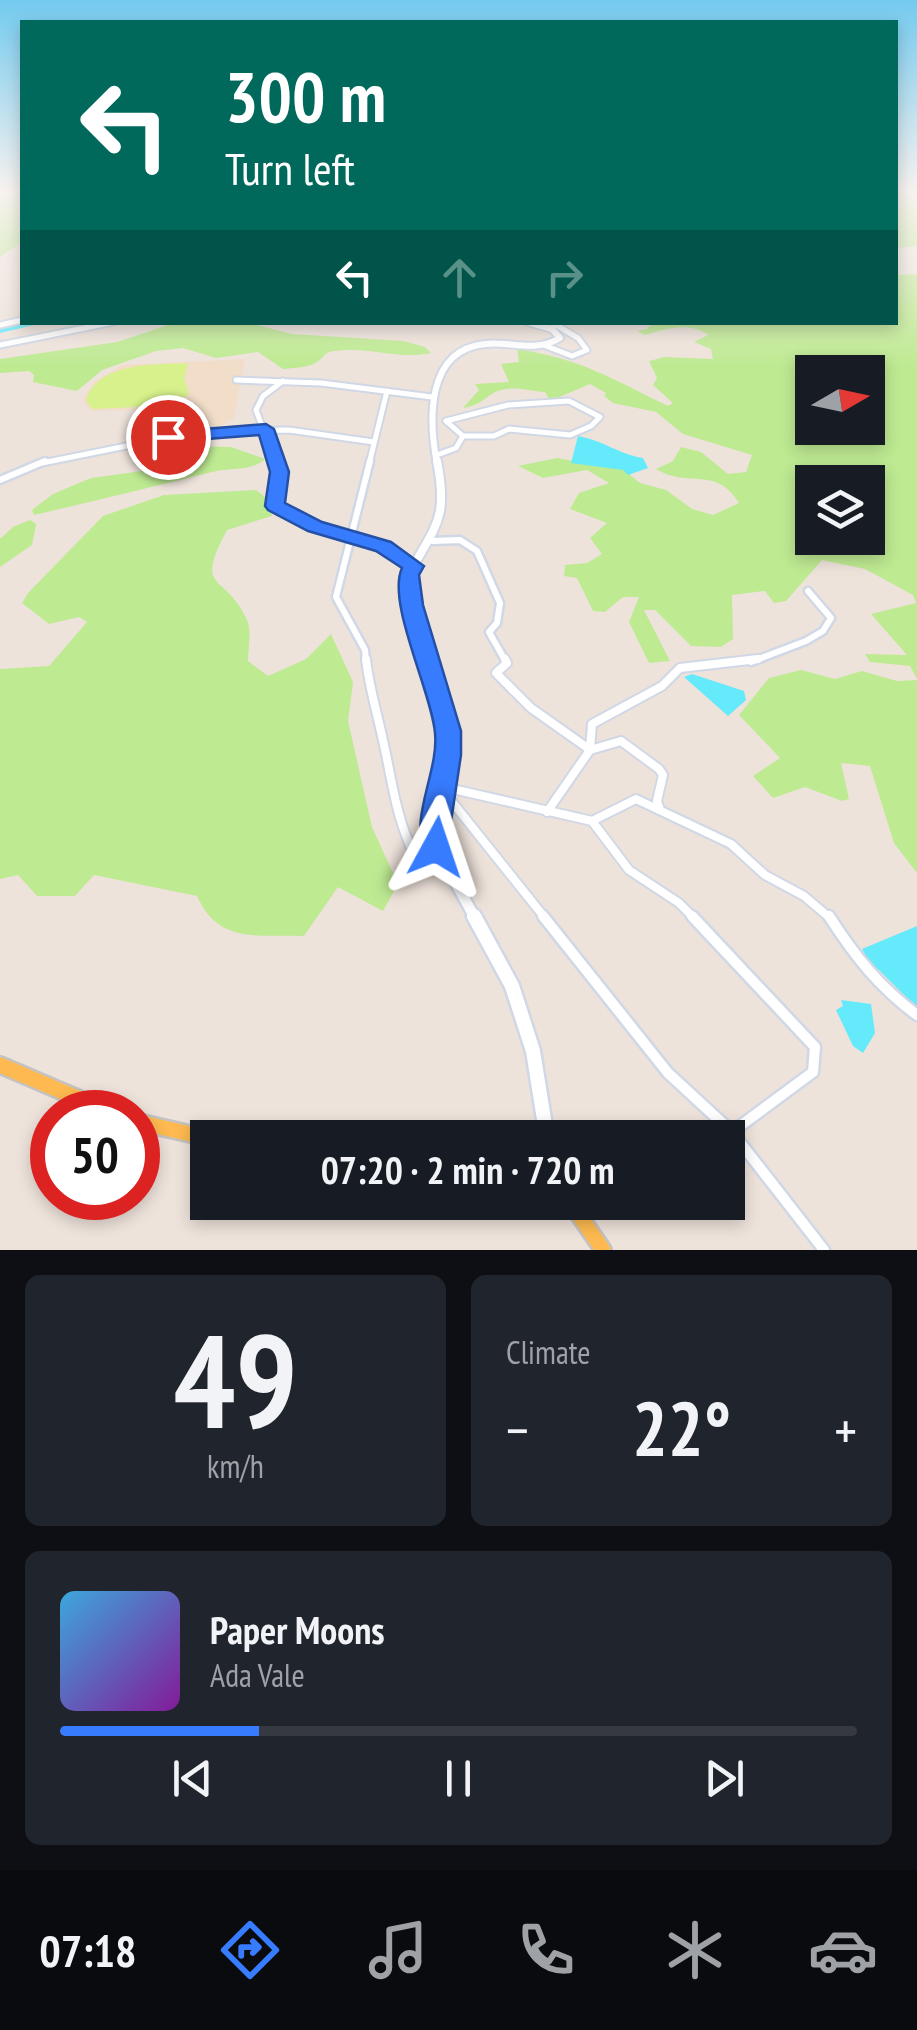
<!DOCTYPE html>
<html lang="en">
<head>
<meta charset="utf-8">
<style>
  body { margin:0; font-family:"PT Sans Narrow",sans-serif; background:#20242c; color:#f1f3f6; height:100vh; display:flex; flex-direction:column; font-size:38px; white-space:nowrap }
  * { box-sizing:border-box; margin:0 }
  p { font-size:32px; color:#9ea1a6 }
  .icon { flex:none; width:55px; height:55px; fill:none; stroke:currentColor; stroke-width:2; stroke-linecap:round; stroke-linejoin:round }
  .map { position:relative; height:1250px; overflow:hidden }
  .drawer { display:flex; flex-direction:column; gap:25px; padding:25px; background:#0d0f14; flex:1 }
  .drawer>* { flex:none }
  .banner { position:absolute; left:20px; top:20px; width:878px; height:305px; border-radius:0px; box-shadow:0 5px 15px #0003; background:#00695c; color:#fff; overflow:hidden }
  .needle { width:65px; rotate:81deg }
  .buttons { position:absolute; left:795px; top:355px; display:grid; gap:20px }
  .buttons a { display:grid; place-items:center; width:90px; height:90px; border-radius:0px; background:#171b24; box-shadow:0 5px 15px #0003; font-size:50px }
  .speed { position:absolute; left:30px; top:1090px; display:flex; gap:20px; font-size:50px; font-weight:700; text-align:center }
  .speed>* { display:grid; place-content:center; width:130px; height:130px; border-radius:50%; background:#171b24; box-shadow:0 5px 15px #0003; line-height:1 }
  .speed .limit { border:15px solid #d22; background:#fff; color:#111 }
  .pin { position:absolute; display:grid; place-items:center; width:85px; height:85px; color:#fff; margin:-42px; border:5px solid #fff; border-radius:50%; box-shadow:0 2px 10px #0007 }
  .me { position:absolute; width:110px; margin:-55px; rotate:5deg; stroke-linejoin:round; filter:drop-shadow(0 0 8px #0008) }
  .turn { display:flex; align-items:center; gap:35px; height:210px; padding:0 40px; font-size:45px }
  .turn .icon { width:130px; height:130px; stroke-width:2.5 }
  .turn b { display:block; font-size:70px; line-height:85px }
  .lanes { display:flex; align-items:center; height:95px; padding:0 40px; background:#0003; justify-content:center; gap:50px; direction:ltr }
  .lanes .off { opacity:.35 }
  .big { font-size:75px; font-weight:600; line-height:1.1 }
  .drawer .card { flex:1; display:flex; flex-direction:column; justify-content:center; gap:15px; min-width:0; padding:0 35px; border-radius:15px; background:#20242c }
  .drawer .dial { align-items:center; gap:0 }
  .dial b { font-size:130px; line-height:1 }
  .song { display:flex; align-items:center; gap:30px }
  .cover { width:120px; height:120px; border-radius:15px; background:linear-gradient(135deg,hsl(200 70% 55%),hsl(290 70% 35%)) }
  .played { height:10px; border-radius:5px; background:linear-gradient(90deg,#377bff 25%,#363941 25%) }
  .keys { display:flex; justify-content:space-around; direction:ltr }
  .heat { display:flex; justify-content:space-between; align-items:center; font-size:55px; direction:ltr }
  .drawer .tiles { flex:1; display:grid; gap:25px; grid-template-columns:1fr 1fr }
  .card:last-child { grid-column:span 2 }
  .trip { position:absolute; left:190px; top:1120px; width:555px; height:100px; border-radius:0px; background:#171b24; box-shadow:0 5px 15px #0003; font-weight:600; line-height:100px; text-align:center }
  .tabs { display:flex; height:160px; justify-content:space-around; align-items:center; background:#090b0e; color:#9ea1a6 }
  .tabs .icon { width:70px; height:70px }
  .tabs .active { color:#377bff }
  .tabs b { font-size:45px; color:#f1f3f6 }
  .map>svg:first-child { display:block }
  .education { fill:#f1ddc8 }
  .green { fill:#beea92; fill-rule:evenodd }
  .pitch { fill:#d7f28c }
  .water { fill:#64eafa }
  .lines { fill:none; stroke-linecap:round; stroke-linejoin:round }
  .river { fill:#64eafa; fill-rule:evenodd }
  .street-far3-casing { stroke:#d0d7e5; stroke-width:9 }
  .street-far2-casing { stroke:#d0d7e5; stroke-width:11 }
  .street-far1-casing { stroke:#d0d7e5; stroke-width:12 }
  .street-casing { stroke:#d0d7e5; stroke-width:15 }
  .secondary-far3-casing { stroke:#d0d7e5; stroke-width:10 }
  .secondary-far2-casing { stroke:#d0d7e5; stroke-width:12 }
  .secondary-far1-casing { stroke:#d0d7e5; stroke-width:15 }
  .secondary-casing { stroke:#d0d7e5; stroke-width:19 }
  .primary-casing { stroke:#c3c3c3; stroke-width:20 }
  .street-far3 { stroke:#fff; stroke-width:5 }
  .street-far2 { stroke:#fff; stroke-width:6 }
  .street-far1 { stroke:#fff; stroke-width:8 }
  .street { stroke:#fff; stroke-width:10 }
  .secondary-far3 { stroke:#fff; stroke-width:6 }
  .secondary-far2 { stroke:#fff; stroke-width:8 }
  .secondary-far1 { stroke:#fff; stroke-width:10 }
  .secondary { stroke:#fff; stroke-width:14 }
  .primary { stroke:#feba50; stroke-width:15 }
  .route { fill:#377bff; stroke:#2450a6; stroke-width:2.5 }
</style>
</head>
<body>
<div class="map">
<svg width="917" height="1250" viewBox="0 0 917 1250">
  <rect width="100%" height="100%" fill="#eee3db"/>
  <path class="education" d="M245 359 234 418 217 428 167 435 165 424 142 410 91 411 82 400 94 382 122 365Z"/>
  <g class="green">
    <path d="M0 193H22V242L0 257Z"/>
    <path d="M895 193H917V246L895 248Z"/>
    <path d="M917 274V679L910 666 870 662 865 654 907 655 871 614 916 603 913 595 865 569 822 560 786 601 774 603 765 591 732 595 733 639 721 647 691 646 655 610H644L670 661 649 663 629 622 639 597H623L605 612 593 611 577 578 564 576 565 565 587 563 602 554 590 538 607 523 570 509 579 493 609 483 587 470 543 478 518 466 557 458 624 470 640 483 666 490 692 509 713 515 739 503C716 465 689 489 656 469L673 461 681 447 701 452 728 474 746 472 752 455 683 434 656 412 613 403 604 396 606 393 590 384 550 401 545 392C529 391 517 386 501 390 486 394 484 405 463 408L479 390 475 384 509 382 501 364 519 362 517 349C582 359 612 379 668 406L673 403 653 385 657 378 649 361 665 357 713 359 711 349 694 342 708 335C690 321 665 329 645 335L637 331 647 329 653 322H895V275ZM812 372H868V428H812ZM812 482H868V538H812Z"/>
    <path d="M174 323H249L292 334 404 341 425 347 431 353C399 360 367 346 334 351 323 352 324 359 315 363 306 368 292 368 283 369L258 352 216 358 183 348 156 351 102 370 77 391 33 382 34 375 29 371 0 373V359L117 342Z"/>
    <path d="M185 446 231 447 265 459C251 472 230 467 212 472 153 487 94 501 34 515L32 510 53 494 91 478 157 469 147 451 168 450V455L180 456 186 452 182 449Z"/>
    <path d="M256 490 268 499 272 516 227 530C193 594 225 571 247 620 252 631 248 649 248 661L268 676 306 659 331 634 353 682 348 721 372 827 398 884 383 911 338 887 304 936C258 934 219 945 197 896L94 875 75 896H37L18 875 0 879V669L49 666 87 622 79 617 49 624 22 603 28 593 103 516 164 495Z"/>
    <path d="M30 520 36 524 32 545 0 567V539L13 527Z"/>
    <path d="M801 670 835 679 862 671 897 681 917 680V873L894 843 870 766 841 763 849 799 842 801 805 787 773 798 753 776 780 758 739 715 769 678Z"/>
  </g>
  <path class="pitch" d="M188 363 184 378 189 394C170 407 117 408 92 409L86 400C100 361 154 365 188 363Z"/>
  <g class="water">
    <path d="M578 436C605 441 618 454 643 458L648 468 628 475 623 470 571 463Z"/>
    <path d="M692 674 744 691 746 700 728 716 684 677Z"/>
    <path d="M917 926V1008L879 970 871 967 862 949Z"/>
    <path d="M841 1000 871 1004 875 1033 863 1053 853 1046 836 1010 843 1006Z"/>
  </g>
  <g class="lines">
    <path class="river" d="M25 322H47L0 333V327Z"/>
    <defs>
      <g id="street-far3">
        <path d="M0 325 22 320"/>
        <path d="M0 345 114 322"/>
        <path d="M546 346 572 356 587 350 578 338 551 322"/>
        <path d="M236 380 321 383 432 397"/>
        <path d="M446 421 463 436"/>
        <path d="M437 455 456 448 463 436H494L509 429 570 435 591 426 600 417 569 401 508 405 446 421"/>
        <path d="M37 464 201 431 289 430 374 442"/>
        <path d="M276 464 256 410 263 396 283 381"/>
        <path d="M369 464 387 391"/>
      </g>
      <g id="street-far2">
        <path d="M275 461 279 472 274 506C320 529 370 539 413 566"/>
        <path d="M0 480 45 461"/>
        <path d="M433 541 460 540 477 551 500 603 497 623 489 632 506 662"/>
        <path d="M366 662 365 650 336 597 370 461"/>
        <path d="M751 662 806 641 823 631 831 618 808 591"/>
      </g>
      <g id="street-far1">
        <path d="M366 659C369 686 376 709 382 736 392 778 395 817 415 856L436 847"/>
        <path d="M505 659 507 663 496 673 531 708 589 749"/>
        <path d="M590 750 621 741 659 769 663 775 657 801 660 810"/>
        <path d="M444 787 592 821 629 870 679 903 694 918"/>
        <path d="M445 793 545 918"/>
        <path d="M547 812 590 750 592 724 662 686 680 668 758 659"/>
        <path d="M592 821 636 799 731 844 765 875 804 896 830 918"/>
      </g>
      <g id="street">
        <path d="M543 916 668 1073 732 1132 824 1250"/>
        <path d="M692 916 815 1047 813 1072 732 1132"/>
        <path d="M829 916C854 955 879 987 917 1015"/>
      </g>
      <path id="secondary-far3" d="M437 464C429 422 425 350 485 344 512 341 535 353 560 338L552 329 528 322"/>
      <path id="secondary-far2" d="M431 662 409 575C434 526 449 521 437 461"/>
      <path id="secondary-far1" d="M430 659 445 712 449 747 436 847 475 918"/>
      <path id="secondary" d="M474 916 512 986 533 1051 547 1138"/>
      <g id="primary">
        <path d="M0 1065 110 1112"/>
        <path d="M138 1122 208 1138"/>
        <path d="M311 1138 417 1134 446 1138"/>
        <path d="M570 1202 603 1250"/>
      </g>
    </defs>
    <use href="#street-far3" class="street-far3-casing"/>
    <use href="#street-far2" class="street-far2-casing"/>
    <use href="#street-far1" class="street-far1-casing"/>
    <use href="#street" class="street-casing"/>
    <use href="#secondary-far3" class="secondary-far3-casing"/>
    <use href="#secondary-far2" class="secondary-far2-casing"/>
    <use href="#secondary-far1" class="secondary-far1-casing"/>
    <use href="#secondary" class="secondary-casing"/>
    <use href="#primary" class="primary-casing"/>
    <use href="#street-far3" class="street-far3"/>
    <use href="#street-far2" class="street-far2"/>
    <use href="#street-far1" class="street-far1"/>
    <use href="#street" class="street"/>
    <use href="#secondary-far3" class="secondary-far3"/>
    <use href="#secondary-far2" class="secondary-far2"/>
    <use href="#secondary-far1" class="secondary-far1"/>
    <use href="#secondary" class="secondary"/>
    <use href="#primary" class="primary"/>
  </g>
  <linearGradient id="sky" x2="0" y2="1"><stop stop-color="#73caef"/><stop offset="0.52" stop-color="#f7f2ef"/><stop offset="1" stop-color="#f7f2ef" stop-opacity="0"/></linearGradient>
  <rect width="917" height="368" fill="url(#sky)"/>
  <path class="route" d="M266 424 274 429 289 472 285 503 322 522 391 542 424 566 419 575 423 605 461 731V755L446 855 436 859 426 855C408 819 439 772 435 733 432 693 386 602 402 568L376 551 308 531 268 510 265 506 270 472 259 435 168 442 159 437 168 432Z"/>
</svg>
<div class="buttons">
<a><svg class="needle" viewBox="-14 -14 28 28"><path d="M0-13l5 13h-10z" fill="#e53935"/><path d="M0 13l5-13h-10z" fill="#9ea1a6"/></svg></a>
<a><svg class="icon" aria-label="layers" viewBox="0 0 24 24"><path d="M12 4l9 5-9 5-9-5zM3 14l9 5 9-5"/></svg></a>
</div>
<div class="speed"><div class="limit">50</div></div>
<div class="pin" style="left:168px;top:437px;background:#d93025"><svg class="icon" aria-label="arrive" viewBox="0 0 24 24"><path d="M6 21V4h12l-3 4 3 4H6"/></svg></div>
<svg class="me" style="left:436px;top:847px" viewBox="-20 -20 40 40"><path d="M0-17L14 15 0 8-14 15z" fill="#377bff" stroke="#fff" stroke-width="4"/></svg>
<div class="trip">07:20 · 2 min · 720 m</div>
<div class="banner">
<div class="turn"><svg class="icon" aria-label="left" viewBox="0 0 24 24"><path d="M17 20v-9H6M10 6l-5 5 5 5"/></svg><div><b>300 m</b>Turn left</div></div>
<div class="lanes"><svg class="icon" aria-label="left" viewBox="0 0 24 24"><path d="M17 20v-9H6M10 6l-5 5 5 5"/></svg><svg class="icon off" aria-label="ahead" viewBox="0 0 24 24"><path d="M12 20V5M6 11l6-6 6 6"/></svg><svg class="icon off" aria-label="right" viewBox="0 0 24 24"><path d="M7 20v-9h11M14 6l5 5-5 5"/></svg></div>
</div>
</div>
<section class="drawer">
<div class="tiles">
<div class="card dial"><b>49</b><p>km/h</p></div>
<div class="card"><p>Climate</p>
<div class="heat"><a>−</a><b class="big">22°</b><a>+</a></div>
</div>
<div class="card">
<div class="song"><i class="cover"></i><div><b>Paper Moons</b><p>Ada Vale</p></div></div>
<div class="played"></div>
<div class="keys"><svg class="icon" aria-label="previous" viewBox="0 0 24 24"><path d="M18 5L8 12l10 7zM5 5v14"/></svg><svg class="icon" aria-label="pause" viewBox="0 0 24 24"><path d="M8 5v14M16 5v14"/></svg><svg class="icon" aria-label="next" viewBox="0 0 24 24"><path d="M6 5l10 7-10 7zM19 5v14"/></svg></div>
</div>
</div>
</section>
<nav class="tabs">
<b>07:18</b>
<svg class="icon active" aria-label="directions" viewBox="0 0 24 24"><path d="M12 3l9 9-9 9-9-9zM9 14v-3h6M13 9l2 2-2 2"/></svg>
<svg class="icon" aria-label="music" viewBox="0 0 24 24"><path d="M9 18V5l10-2v13"/><circle cx="6" cy="18" r="3"/><circle cx="16" cy="16" r="3"/></svg>
<svg class="icon" aria-label="phone" viewBox="0 0 24 24"><path d="M5 4h4l2 5-3 2q2 4 5 5l2-3 5 2v4C11 20 4 13 5 4z"/></svg>
<svg class="icon" aria-label="climate" viewBox="0 0 24 24"><path d="M12 3v18M4 7l16 10M4 17L20 7"/></svg>
<svg class="icon" aria-label="car" viewBox="0 0 24 24"><path d="M5 17H2v-5l4-1 3-4h7l3 4 3 1v5h-3M9 17h6M6 11h13"/><circle cx="7" cy="17" r="2"/><circle cx="17" cy="17" r="2"/></svg>
</nav>
</body>
</html>
